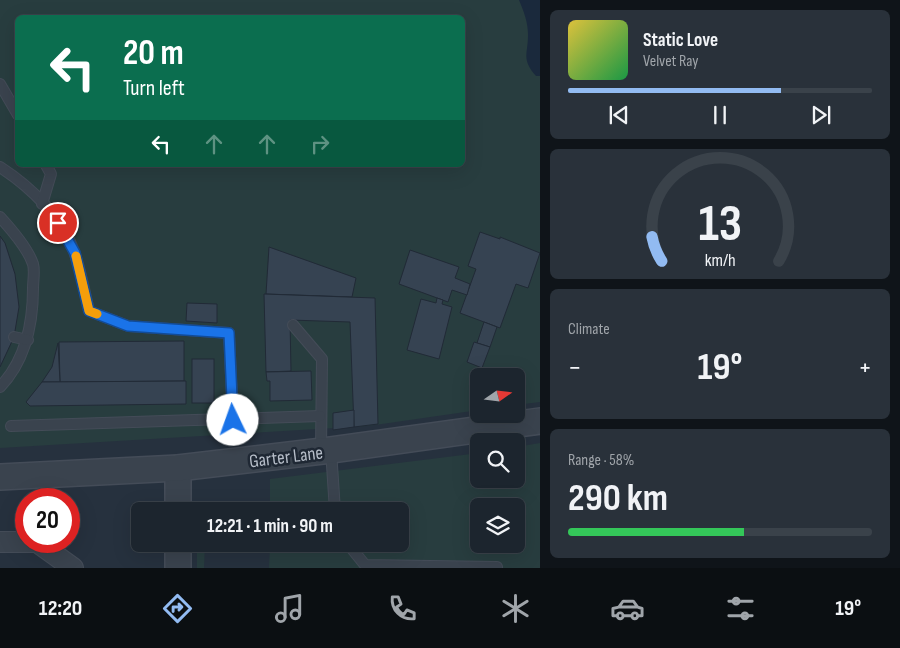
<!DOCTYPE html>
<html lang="en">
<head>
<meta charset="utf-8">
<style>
  body { margin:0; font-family:"Sofia Sans Condensed",sans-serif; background:#29313a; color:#f1f3f6; height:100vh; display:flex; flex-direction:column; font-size:19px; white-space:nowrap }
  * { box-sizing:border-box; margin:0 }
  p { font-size:16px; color:#a0a5aa }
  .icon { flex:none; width:28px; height:28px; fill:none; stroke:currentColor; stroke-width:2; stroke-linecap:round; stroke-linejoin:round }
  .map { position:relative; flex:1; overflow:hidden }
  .sheet { display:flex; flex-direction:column; gap:10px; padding:10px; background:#0f1419; width:360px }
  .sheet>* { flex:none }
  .top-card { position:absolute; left:15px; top:15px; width:450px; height:152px; border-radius:8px; box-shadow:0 5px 20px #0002,0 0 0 1px #3a424a; background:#0b6e4f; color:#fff; overflow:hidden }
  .needle { width:32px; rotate:76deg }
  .controls { position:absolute; left:470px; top:368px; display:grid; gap:10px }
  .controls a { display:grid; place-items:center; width:55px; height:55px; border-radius:8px; background:#1c252e; box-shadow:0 5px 20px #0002,0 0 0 1px #3a424a; font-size:25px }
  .speed { position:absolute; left:15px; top:488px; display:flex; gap:10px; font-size:25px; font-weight:700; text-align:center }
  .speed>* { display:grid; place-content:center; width:65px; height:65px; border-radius:50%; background:#1c252e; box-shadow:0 5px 20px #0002,0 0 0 1px #3a424a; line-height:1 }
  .speed .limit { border:8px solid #d22; background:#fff; color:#111 }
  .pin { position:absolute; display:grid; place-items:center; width:42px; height:42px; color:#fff; margin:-21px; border:2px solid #fff; border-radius:50%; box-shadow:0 1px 5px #0007 }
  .me { position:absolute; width:55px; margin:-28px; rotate:357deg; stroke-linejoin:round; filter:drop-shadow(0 0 4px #0008) }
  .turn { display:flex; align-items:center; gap:18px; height:105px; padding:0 25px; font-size:22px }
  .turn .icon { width:65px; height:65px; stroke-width:2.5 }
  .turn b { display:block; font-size:35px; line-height:42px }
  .lanes { display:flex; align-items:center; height:48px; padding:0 25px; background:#0003; justify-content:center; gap:25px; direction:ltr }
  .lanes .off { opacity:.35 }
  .big { font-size:38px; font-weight:700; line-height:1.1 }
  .sheet .widget { flex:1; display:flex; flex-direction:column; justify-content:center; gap:8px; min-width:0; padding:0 18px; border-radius:8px; background:#29313a }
  .sheet .dial { align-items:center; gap:0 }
  .dial svg { height:130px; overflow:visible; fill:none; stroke:#3a424a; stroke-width:7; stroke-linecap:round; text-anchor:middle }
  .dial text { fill:#f1f3f6; stroke:none }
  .song { display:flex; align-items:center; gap:15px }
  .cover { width:60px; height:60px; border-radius:8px; background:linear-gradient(135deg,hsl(50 70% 55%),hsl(140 70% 35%)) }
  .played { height:5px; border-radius:2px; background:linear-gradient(90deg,#92bbf2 70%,#3a424a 70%) }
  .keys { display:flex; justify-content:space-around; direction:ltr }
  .heat { display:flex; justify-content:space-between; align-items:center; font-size:28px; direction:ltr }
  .charge { height:8px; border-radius:4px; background:linear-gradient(90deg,#34c759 58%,#3a424a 0) }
  .trip { position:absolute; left:131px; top:502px; width:278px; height:50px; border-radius:8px; background:#1c252e; box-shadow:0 5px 20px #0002,0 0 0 1px #3a424a; font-weight:700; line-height:50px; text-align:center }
  .tabs { display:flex; height:80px; justify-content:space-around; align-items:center; background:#0b0f12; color:#a0a5aa }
  .tabs .icon { width:35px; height:35px }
  .tabs .on { color:#92bbf2 }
  .tabs b { font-size:22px; color:#f1f3f6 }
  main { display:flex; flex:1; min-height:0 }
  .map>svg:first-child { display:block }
  .green { fill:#283d3f; fill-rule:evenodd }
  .water { fill:#1a293c }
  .building { fill:#364352; stroke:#212a36 }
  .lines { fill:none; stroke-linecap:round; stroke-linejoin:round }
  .service-casing { stroke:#444c58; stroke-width:12 }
  .minor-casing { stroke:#444c58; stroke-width:22 }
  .tertiary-casing { stroke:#444c58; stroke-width:28 }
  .service { stroke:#3a434e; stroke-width:10 }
  .minor { stroke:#3a434e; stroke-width:20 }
  .tertiary { stroke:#3a434e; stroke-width:25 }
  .route-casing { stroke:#114b97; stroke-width:12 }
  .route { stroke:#1a73e8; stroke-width:9 }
  .slow { stroke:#f59e0b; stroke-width:9 }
  .labels { text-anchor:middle; stroke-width:5; stroke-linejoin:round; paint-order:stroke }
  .street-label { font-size:19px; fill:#b7bec9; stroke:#1f2834 }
</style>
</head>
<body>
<main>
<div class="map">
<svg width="540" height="568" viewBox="0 0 540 568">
  <rect width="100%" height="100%" fill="#26313e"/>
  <g class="green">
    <path d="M0 0H540V402L516 405V376H479V410L368 426 0 448ZM18 18H462V165H18Z"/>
    <path d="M540 443V568H269L270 544H400V511H270V479L479 453V479H516V447ZM479 506H516V544H479Z"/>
    <path d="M197 544H205L204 568H197Z"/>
  </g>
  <path class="water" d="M519 0H540V76H536C521 59 528 54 528 35 528 22 524 12 519 0Z"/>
  <g class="building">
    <path d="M480 232 500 239V237L540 253 528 288 516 284 500 328 460 313 476 269 468 266Z"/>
    <path d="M0 236 5 243 15 274 19 307 14 337 0 367Z"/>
    <path d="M269 247 356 278 352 297 266 294Z"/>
    <path d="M410 250 459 267 455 278 470 284 467 295 452 290 448 302 399 284Z"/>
    <path d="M264 294 375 298 378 424 354 427 350 322 290 320 291 371 266 372Z"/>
    <path d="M437 298 443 300 442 304 452 307 439 359 407 350 421 299 436 303Z"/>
    <path d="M187 303 217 304V323L186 321Z"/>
    <path d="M484 322 497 327 490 347 477 343Z"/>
    <path d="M184 341V381L60 382 59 342Z"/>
    <path d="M474 342 490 347 482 368 467 362Z"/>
    <path d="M58 343 60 382H42L52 367Z"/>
    <rect x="192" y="359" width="22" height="44"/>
    <path d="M311 371 312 400 270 401V381H267L266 372Z"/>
    <path d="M186 381V404L30 406 26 402 42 382Z"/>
    <path d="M354 410V427L333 430V413Z"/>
  </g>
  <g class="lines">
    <defs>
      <g id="service">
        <path d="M0 84 18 115"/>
        <path d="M0 167C31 187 63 218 75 254 81 273 85 293 89 311L128 326 229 333 233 420"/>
        <path d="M42 204 51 174 46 165"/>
        <path d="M0 217C11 229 28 249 33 264 35 271 33 281 33 288 33 324 26 360 0 387"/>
        <path d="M293 325 322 359 321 451"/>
        <path d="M14 337 28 340"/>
        <path d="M11 426 320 416"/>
        <path d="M331 450 335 511"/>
        <path d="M348 544 365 565 497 567"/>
      </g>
      <path id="minor" d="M0 542H37L73 568"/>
      <g id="tertiary">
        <path d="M178 468V511"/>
        <path d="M0 477 178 468 331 450 540 421"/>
        <path d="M178 568V544"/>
      </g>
    </defs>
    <use href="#service" class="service-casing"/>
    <use href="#minor" class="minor-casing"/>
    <use href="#tertiary" class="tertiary-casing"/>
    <use href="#service" class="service"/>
    <use href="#minor" class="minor"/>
    <use href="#tertiary" class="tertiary"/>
  </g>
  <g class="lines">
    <defs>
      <path id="route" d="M58 223 75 253 89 311 128 326 229 333 233 420"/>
    </defs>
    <use href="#route" class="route-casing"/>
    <use href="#route" class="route"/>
    <path class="slow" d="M76 256 89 311 97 314"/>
  </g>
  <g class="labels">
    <g class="street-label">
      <text transform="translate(286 456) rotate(-7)" y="7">Garter Lane</text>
    </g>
  </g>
</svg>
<div class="controls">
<a><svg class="needle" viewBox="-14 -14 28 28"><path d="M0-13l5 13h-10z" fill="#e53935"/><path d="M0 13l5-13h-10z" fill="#a0a5aa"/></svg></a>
<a><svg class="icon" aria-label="search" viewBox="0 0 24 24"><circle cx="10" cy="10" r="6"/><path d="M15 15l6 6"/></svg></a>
<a><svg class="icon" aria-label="layers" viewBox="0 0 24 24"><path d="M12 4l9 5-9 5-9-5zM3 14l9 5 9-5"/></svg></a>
</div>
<div class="speed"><div class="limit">20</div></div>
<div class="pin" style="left:58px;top:223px;background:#d93025"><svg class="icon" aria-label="arrive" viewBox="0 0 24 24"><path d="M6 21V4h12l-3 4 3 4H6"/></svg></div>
<svg class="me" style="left:233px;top:420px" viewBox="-20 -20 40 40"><circle r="19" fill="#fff"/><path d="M0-13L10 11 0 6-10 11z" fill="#1a73e8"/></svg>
<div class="trip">12:21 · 1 min · 90 m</div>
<div class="top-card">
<div class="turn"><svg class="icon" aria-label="left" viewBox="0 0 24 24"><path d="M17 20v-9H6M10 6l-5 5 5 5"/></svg><div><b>20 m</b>Turn left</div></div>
<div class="lanes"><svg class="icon" aria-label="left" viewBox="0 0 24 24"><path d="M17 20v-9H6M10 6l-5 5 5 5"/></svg><svg class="icon off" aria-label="ahead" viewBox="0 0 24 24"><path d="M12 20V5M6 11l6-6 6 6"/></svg><svg class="icon off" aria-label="ahead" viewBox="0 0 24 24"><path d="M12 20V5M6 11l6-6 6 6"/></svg><svg class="icon off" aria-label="right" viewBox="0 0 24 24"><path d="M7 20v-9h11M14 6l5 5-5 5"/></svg></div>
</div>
</div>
<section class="sheet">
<div class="widget">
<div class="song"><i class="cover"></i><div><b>Static Love</b><p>Velvet Ray</p></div></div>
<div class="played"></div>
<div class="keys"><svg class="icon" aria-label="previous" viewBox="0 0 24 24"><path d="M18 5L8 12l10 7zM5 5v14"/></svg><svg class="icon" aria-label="pause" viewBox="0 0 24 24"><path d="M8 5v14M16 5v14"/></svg><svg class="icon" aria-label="next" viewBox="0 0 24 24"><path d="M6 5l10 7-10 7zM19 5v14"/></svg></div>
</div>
<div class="widget dial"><svg viewBox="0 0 100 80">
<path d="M14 69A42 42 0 1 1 86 69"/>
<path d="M14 69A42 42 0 0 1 8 54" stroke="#92bbf2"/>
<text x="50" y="56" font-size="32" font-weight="700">13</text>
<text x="50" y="72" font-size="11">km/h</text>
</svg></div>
<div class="widget"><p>Climate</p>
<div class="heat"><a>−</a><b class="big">19°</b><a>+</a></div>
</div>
<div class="widget"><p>Range · 58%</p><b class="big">290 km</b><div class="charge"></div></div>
</section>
</main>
<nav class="tabs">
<b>12:20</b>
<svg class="icon on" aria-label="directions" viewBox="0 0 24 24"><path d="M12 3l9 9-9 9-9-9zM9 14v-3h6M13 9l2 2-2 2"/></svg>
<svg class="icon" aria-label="music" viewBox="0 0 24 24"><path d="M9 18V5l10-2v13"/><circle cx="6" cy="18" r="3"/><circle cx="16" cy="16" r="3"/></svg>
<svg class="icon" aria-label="phone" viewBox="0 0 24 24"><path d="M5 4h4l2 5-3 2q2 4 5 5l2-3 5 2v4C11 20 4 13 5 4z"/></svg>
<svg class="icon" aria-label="climate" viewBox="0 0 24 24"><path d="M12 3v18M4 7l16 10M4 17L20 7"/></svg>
<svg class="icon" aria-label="car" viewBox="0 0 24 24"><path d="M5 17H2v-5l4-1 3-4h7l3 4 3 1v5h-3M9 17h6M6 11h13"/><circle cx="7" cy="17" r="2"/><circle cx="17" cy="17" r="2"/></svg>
<svg class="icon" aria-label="filters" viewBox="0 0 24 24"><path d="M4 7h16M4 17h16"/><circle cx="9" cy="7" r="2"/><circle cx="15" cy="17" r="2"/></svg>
<b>19°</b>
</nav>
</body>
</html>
